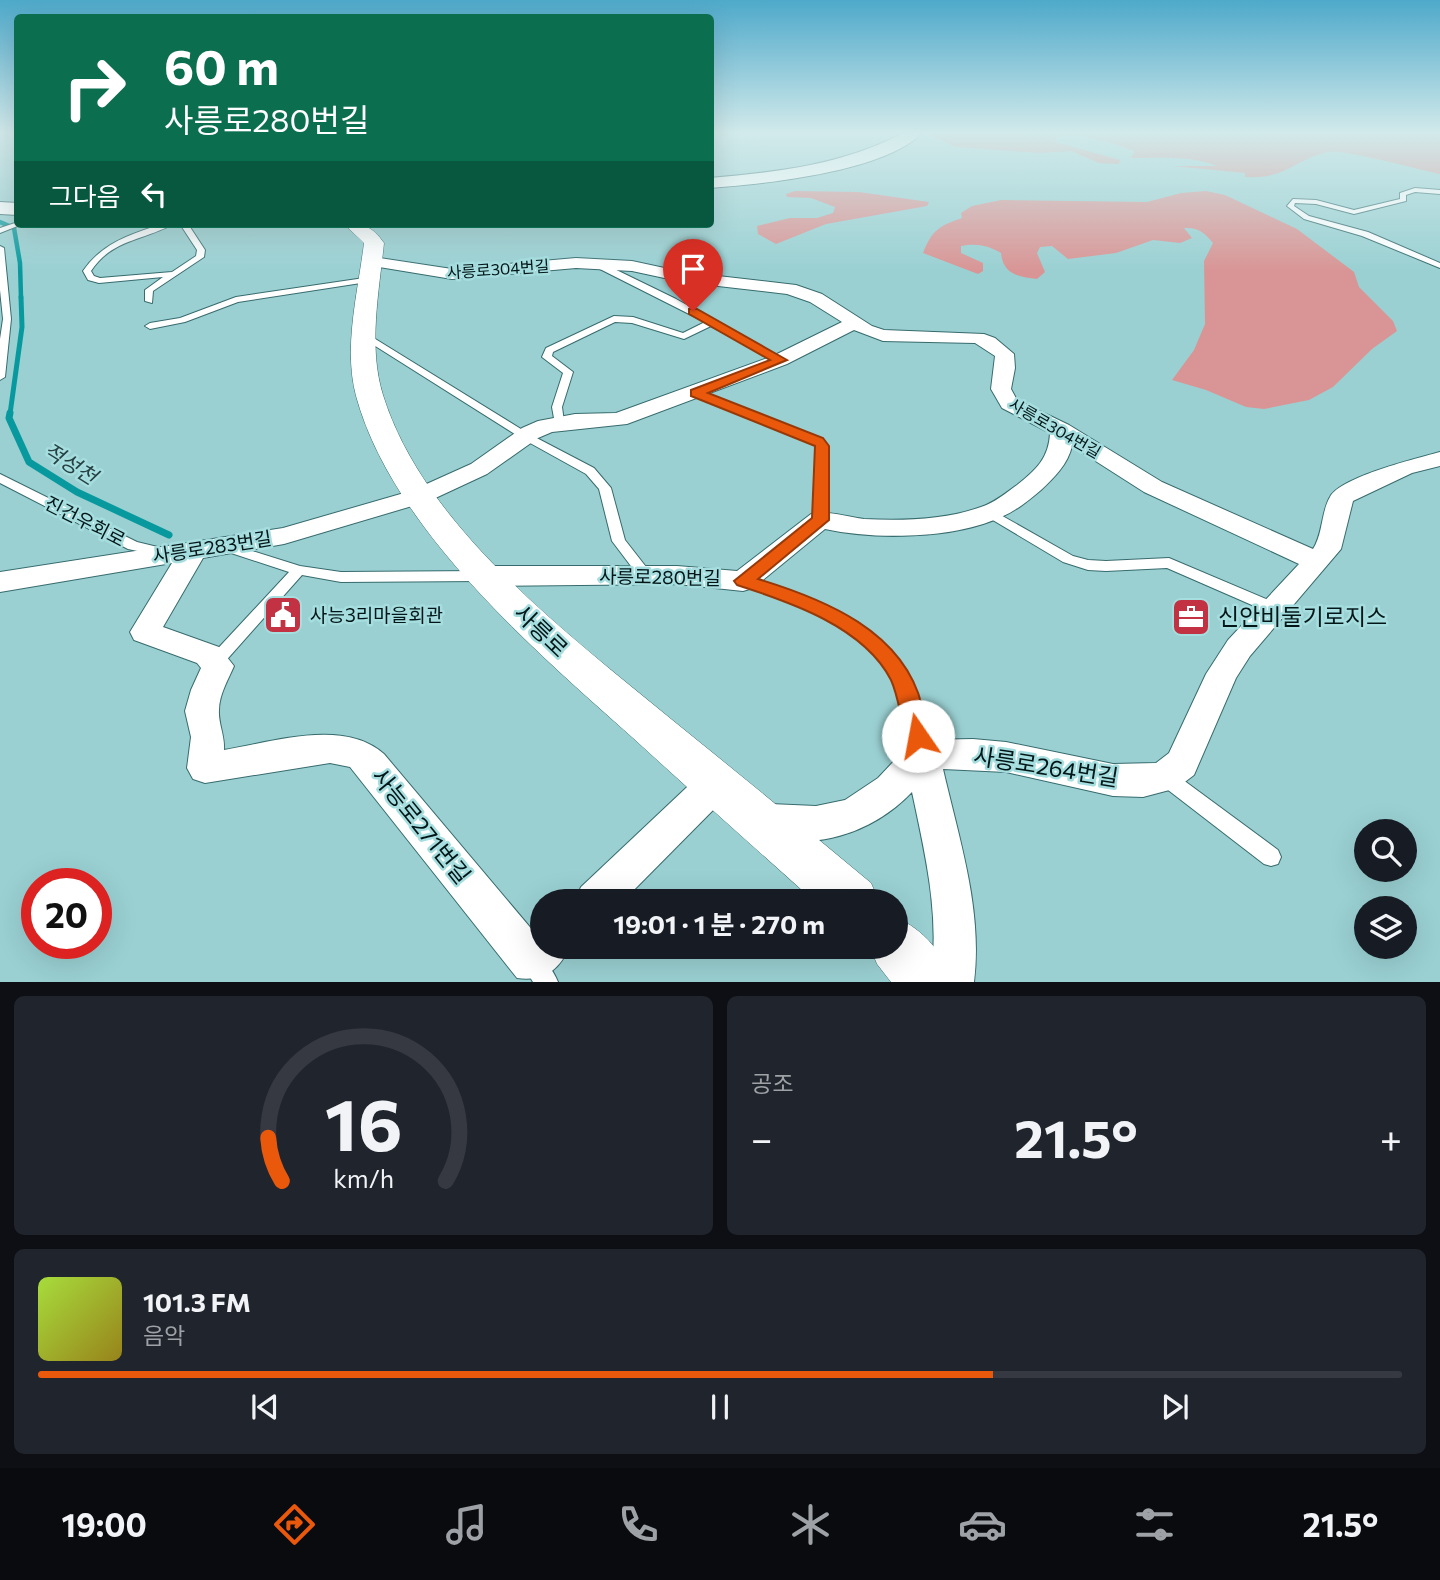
<!DOCTYPE html>
<html lang="ko">
<head>
<meta charset="utf-8">
<style>
  body { margin:0; font-family:Commissioner,"Noto Sans KR",sans-serif; background:#20242c; color:#f1f3f6; height:100vh; display:flex; flex-direction:column; font-size:26px; white-space:nowrap }
  * { box-sizing:border-box; margin:0 }
  p { font-size:23px; color:#9ea1a6 }
  .icon { flex:none; width:38px; height:38px; fill:none; stroke:currentColor; stroke-width:2; stroke-linecap:round; stroke-linejoin:round }
  .map { position:relative; height:982px; overflow:hidden }
  .sheet { display:flex; flex-direction:column; gap:14px; padding:14px; background:#0d0f14; flex:1 }
  .sheet>* { flex:none }
  .hud { position:absolute; left:14px; top:14px; width:700px; height:214px; border-radius:7px; box-shadow:0 7px 28px #0002; background:#0b6e4f; color:#fff; overflow:hidden }
  .tools { position:absolute; left:1354px; top:819px; display:grid; gap:14px }
  .tools a { display:grid; place-items:center; width:63px; height:63px; border-radius:50%; background:#171b24; box-shadow:0 7px 28px #0002; font-size:35px }
  .speed { position:absolute; left:21px; top:868px; display:flex; gap:14px; font-size:35px; font-weight:700; text-align:center }
  .speed>* { display:grid; place-content:center; width:91px; height:91px; border-radius:50%; background:#171b24; box-shadow:0 7px 28px #0002; line-height:1 }
  .speed .limit { border:10px solid #d22; background:#fff; color:#111 }
  .pin { position:absolute; display:grid; place-items:center; width:60px; height:60px; color:#fff; margin:-72px -30px; border-radius:50% 50% 50% 0; rotate:-45deg; box-shadow:0 0 7px #0007 }
  .pin .icon { rotate:45deg }
  .me { position:absolute; width:77px; margin:-38px; rotate:348deg; stroke-linejoin:round; filter:drop-shadow(0 0 5px #0008) }
  .turn { display:flex; align-items:center; gap:24px; height:147px; padding:0 35px; font-size:32px }
  .turn .icon { width:91px; height:91px; stroke-width:2.5 }
  .turn b { display:block; font-size:49px; line-height:60px }
  .then { display:flex; align-items:center; height:66px; padding:0 35px; background:#0003; gap:14px; font-size:26px }
  .big { font-size:52px; font-weight:700; line-height:1.1 }
  .sheet .card { flex:1; display:flex; flex-direction:column; justify-content:center; gap:10px; min-width:0; padding:0 24px; border-radius:10px; background:#20242c }
  .sheet .dial { align-items:center; gap:0 }
  .dial svg { height:182px; overflow:visible; fill:none; stroke:#363941; stroke-width:7; stroke-linecap:round; text-anchor:middle }
  .dial text { fill:#f1f3f6; stroke:none }
  .song { display:flex; align-items:center; gap:21px }
  .cover { width:84px; height:84px; border-radius:10px; background:linear-gradient(135deg,hsl(80 70% 55%),hsl(50 70% 35%)) }
  .played { height:7px; border-radius:4px; background:linear-gradient(90deg,#ea580c 70%,#363941 70%) }
  .keys { display:flex; justify-content:space-around; direction:ltr }
  .heat { display:flex; justify-content:space-between; align-items:center; font-size:38px; direction:ltr }
  .sheet .tiles { flex:1; display:grid; gap:14px; grid-template-columns:1fr 1fr }
  .card:last-child { grid-column:span 2 }
  .trip { position:absolute; left:530px; top:889px; width:378px; height:70px; border-radius:35px; background:#171b24; box-shadow:0 7px 28px #0002; font-weight:700; line-height:70px; text-align:center }
  .tab-bar { display:flex; height:112px; justify-content:space-around; align-items:center; background:#090b0e; color:#9ea1a6 }
  .tab-bar .icon { width:49px; height:49px }
  .tab-bar .on { color:#ea580c }
  .tab-bar b { font-size:32px; color:#f1f3f6 }
  .map>svg:first-child { display:block }
  .green { fill:#d99595 }
  .lines { fill:none; stroke-linecap:round; stroke-linejoin:round }
  .stream-far2 { stroke:#08999e; stroke-width:4.5 }
  .stream-far1 { stroke:#08999e; stroke-width:5 }
  .stream { stroke:#08999e; stroke-width:7 }
  .service-casing { stroke:#376b6e; stroke-width:2 }
  .minor-casing { stroke:#376b6e; stroke-width:2 }
  .tertiary-casing { stroke:#376b6e; stroke-width:1 }
  .secondary-casing { stroke:#376b6e; stroke-width:2 }
  .service { fill:#fff; fill-rule:evenodd }
  .minor { fill:#fff; fill-rule:evenodd }
  .tertiary { fill:#fff; fill-rule:evenodd }
  .secondary { fill:#fff; fill-rule:evenodd }
  .route { fill:#ea580c; stroke:#983908; stroke-width:2 }
  .labels { text-anchor:middle; stroke-width:5; stroke-linejoin:round; paint-order:stroke }
  .far-street-label { font-size:16px; fill:#021617; stroke:#a6dddf }
  .street-label { font-size:19px; fill:#021617; stroke:#a6dddf }
  .poi-label { font-size:19px; fill:#021617; stroke:#a6dddf; text-anchor:start }
  .water-label { font-size:21px; font-style:italic; fill:#264041; stroke:#a6dddf }
  .near-poi-label { font-size:23px; fill:#021617; stroke:#a6dddf; text-anchor:start }
  .near-street-label { font-size:23px; fill:#021617; stroke:#a6dddf }
</style>
</head>
<body>
<div class="map">
<svg width="1440" height="982" viewBox="0 0 1440 982">
  <rect width="100%" height="100%" fill="#9ad0d2"/>
  <g class="green">
    <path d="M931 133H1440V174C1420 170 1341 148 1327 152 1292 161 1287 179 1245 177V173L1173 166H1217C1191 155 1158 158 1131 158L1135 151C1110 143 1083 132 1057 137L1055 142 1120 160 1119 164 1099 163 1071 151 1040 153 956 147 929 135Z"/>
    <path d="M795 191 859 192 929 202 927 206 826 224 776 244 758 234 757 226 790 218H817L833 213 835 207 811 198 787 197 786 194Z"/>
    <path d="M1206 191 1225 195 1297 229 1354 272 1359 287 1393 321 1397 331 1372 349 1333 387 1309 400 1264 409 1246 407 1206 390 1172 380 1194 350 1205 324 1204 261 1213 243C1205 233 1198 227 1184 228L1192 238 1180 243 1153 240 1116 253 1068 259 1052 246 1040 247 1037 253 1045 272 1037 279C1018 277 1003 274 1001 253 988 245 976 243 961 246V253L983 263V271L978 274 923 253C932 230 939 226 962 218L961 213 972 206 1001 200 1147 202 1181 193Z"/>
  </g>
  <g class="lines">
    <path class="stream-far2" d="M0 222 14 228 20 263 21 298"/>
    <path class="stream-far1" d="M10 414 22 327 21 297"/>
    <path class="stream" d="M10 413 9 418 29 462 77 492 169 535"/>
    <defs>
      <g id="service">
        <path d="M1415 188 1440 190V194L1415 192 1406 195V201L1354 214 1316 204 1295 203 1294 206 1309 216 1368 232 1440 263V268L1362 236 1304 219 1287 206 1293 199 1316 200 1354 210 1400 199V193Z"/>
        <path d="M18 222V224H22L20 225 0 233V228Z"/>
        <path d="M162 224H173C143 241 112 239 91 271L94 276 100 278 172 272 196 256 197 250 180 224H188L205 250 204 257 153 291 152 303 145 301V290L163 277 99 283 88 280 83 271C102 243 131 234 162 224Z"/>
        <path d="M0 246 4 248 11 319 5 377 0 380V339L3 319 0 290Z"/>
        <path d="M592 261H598L676 299 785 360 780 363 777 362 711 326 684 339 632 323 615 322 553 352 552 356 573 372 562 407 564 422 559 425 555 424 552 407 563 373 542 357 546 348 614 316 633 317 683 333 705 322 592 265Z"/>
        <path d="M371 277 375 279 374 281 238 302 185 322 150 329 145 326 150 323 180 318 236 297Z"/>
        <path d="M364 332 529 434 594 468 611 488 625 540 650 572 652 575 650 578H640L612 541 599 489 586 474 521 438 361 337 359 335Z"/>
        <path d="M696 390 822 439 828 446 826 520 825 523H815L814 520 816 446 814 443 692 395V391Z"/>
        <path d="M0 474 137 542 166 549 168 552 166 555 161 556 128 549 0 483Z"/>
        <path d="M990 509 1073 556 1088 560 1106 561 1169 558 1278 604 1280 608 1278 612H1268L1167 568 1106 571 1088 570 1063 562 986 516 984 513 986 510Z"/>
        <path d="M227 543 300 566 341 572 481 571 486 573 488 576 486 579 481 581 341 582 302 575 222 665 216 667 210 665 208 661 210 657 289 572 222 550 220 547 222 544Z"/>
        <path d="M744 576C814 595 888 625 917 697 924 716 927 736 931 755L928 760 922 762 916 760C907 741 909 717 901 697 876 631 802 602 739 584L737 581 739 578Z"/>
        <path d="M1165 769 1171 771 1278 850 1281 857 1278 864 1271 866 1264 864 1159 783 1156 777 1159 771Z"/>
        <path d="M532 952C544 957 553 970 558 982H533L521 963 524 955Z"/>
      </g>
      <g id="minor">
        <path d="M373 257 452 269 576 258 632 261 683 272 796 285 822 294 872 326 884 330 984 334 995 338 1014 354 1015 368 1011 389 1017 400 1069 425 1162 482 1313 549C1323 534 1321 512 1330 497 1340 477 1418 458 1440 452V466L1412 473 1353 501 1341 549 1250 656 1236 678 1194 775 1177 788 1143 797 1113 796 1006 772 943 769C959 839 983 910 974 982H930C941 918 925 854 912 792 873 833 811 854 757 833L751 821 757 809 770 804 816 806 845 800 878 778 910 744 922 740 973 739 1006 742 1113 764 1156 763 1169 753 1206 674 1228 640 1299 564 1144 492 1072 446C1068 464 1054 478 1041 490 1029 500 1016 511 1001 517 954 539 875 540 825 529L753 588 743 591 677 584 485 586 475 583 471 576 475 569 485 566H677L737 571 811 514C828 510 847 517 864 519 901 521 945 520 981 507 994 503 1006 493 1017 485 1036 470 1049 458 1050 433L1002 408 991 389 995 356 975 343 883 341 854 330 787 364 627 424 552 432 538 438 487 474 429 501 284 544 203 558 163 627 219 647 234 666C228 680 219 695 219 710 218 723 225 736 224 750 273 742 344 718 384 754L534 932 542 928V947H569C560 970 543 982 517 978L350 767 330 763 205 783 193 779 187 768 191 737 185 711 191 690 201 668 197 663 134 640 130 632 172 563 0 592V572L283 528 411 491 471 464 522 428 538 421 575 414 616 413 773 356 842 322 810 302 787 294 683 282 632 271 576 268 452 279 367 265 365 262 367 259Z"/>
        <path d="M716 767 729 772 734 783 729 794 623 901H575L581 887 703 772Z"/>
      </g>
      <g id="tertiary">
        <path d="M344 224C364 224 372 226 384 243 379 292 368 347 383 395 424 527 568 634 671 719 738 773 805 828 871 883L879 901H814C754 847 693 793 633 738 534 650 392 528 356 396 343 347 358 292 364 243Z"/>
        <path d="M896 918C924 929 943 954 955 982H891L877 964 870 947H896Z"/>
      </g>
      <g id="secondary">
        <path d="M903 133H922C884 172 764 184 710 188V178C777 172 843 165 903 133Z"/>
        <path d="M0 202 18 203V215L0 214Z"/>
      </g>
    </defs>
    <use href="#service" class="service-casing"/>
    <use href="#minor" class="minor-casing"/>
    <use href="#tertiary" class="tertiary-casing"/>
    <use href="#secondary" class="secondary-casing"/>
    <use href="#service" class="service"/>
    <use href="#minor" class="minor"/>
    <use href="#tertiary" class="tertiary"/>
    <use href="#secondary" class="secondary"/>
  </g>
  <linearGradient id="sky" x2="0" y2="1"><stop stop-color="#4ea9ca"/><stop offset="0.49" stop-color="#d2eaeb"/><stop offset="1" stop-color="#d2eaeb" stop-opacity="0"/></linearGradient>
  <rect width="1440" height="271" fill="url(#sky)"/>
  <path class="route" d="M689 309H697L787 360 708 393 823 438 829 446V520L758 579C824 599 904 631 922 706 924 718 931 732 925 743L918 745 910 743C900 723 900 700 891 680 864 627 790 602 737 585L734 581 812 518 815 446 691 396V390L770 360 689 314Z"/>
  <defs>
    <symbol id="civic-square" viewBox="-11 -11 22 22"><rect x="-9" y="-9" width="18" height="18" rx="4" fill="#c23243" stroke="#a6dddf"/><path d="M-.6-6.5H3V-4.5H.6V-3L4-1V1h2V6H-6V1h2V-1L-.6-3ZM-1.2 2.5V6h2.4V2.5Z" fill="#fff"/></symbol>
    <symbol id="office-square" viewBox="-11 -11 22 22"><rect x="-9" y="-9" width="18" height="18" rx="4" fill="#c23243" stroke="#a6dddf"/><path d="M-6-3h4V-5.5h4V-3h4V5H-6ZM-1-4.5V-3h2v-1.5ZM-6 0V1H6V0Z" fill="#fff"/></symbol>
  </defs>
  <g fill-rule="evenodd">
    <use href="#civic-square" x="261" y="593" width="44" height="44"/>
    <use href="#office-square" x="1169" y="595" width="44" height="44"/>
  </g>
  <g class="labels">
    <g class="far-street-label">
      <text transform="translate(498 269) rotate(-4)" y="6">사릉로304번길</text>
      <text transform="translate(1055 428) rotate(30)" y="6">사릉로304번길</text>
    </g>
    <g class="street-label">
      <text transform="translate(85 521) rotate(27)" y="7">진건우회로</text>
      <text transform="translate(212 547) rotate(-9)" y="7">사릉로283번길</text>
      <text transform="translate(660 577) rotate(1)" y="7">사릉로280번길</text>
    </g>
    <g class="poi-label">
      <text x="310" y="622">사능3리마을회관</text>
    </g>
    <g class="water-label">
      <text transform="translate(70 464) rotate(32)" y="7">적성천</text>
    </g>
    <g class="near-poi-label">
      <text x="1218" y="625">신안비둘기로지스</text>
    </g>
    <g class="near-street-label">
      <text transform="translate(541 631) rotate(44)" y="8">사릉로</text>
      <text transform="translate(1046 767) rotate(9)" y="8">사릉로264번길</text>
      <text transform="translate(421 826) rotate(51)" y="8">사능로271번길</text>
    </g>
  </g>
</svg>
<div class="tools">
<a><svg class="icon" aria-label="search" viewBox="0 0 24 24"><circle cx="10" cy="10" r="6"/><path d="M15 15l6 6"/></svg></a>
<a><svg class="icon" aria-label="layers" viewBox="0 0 24 24"><path d="M12 4l9 5-9 5-9-5zM3 14l9 5 9-5"/></svg></a>
</div>
<div class="speed"><div class="limit">20</div></div>
<div class="pin" style="left:693px;top:311px;background:#d93025"><svg class="icon" aria-label="arrive" viewBox="0 0 24 24"><path d="M6 21V4h12l-3 4 3 4H6"/></svg></div>
<svg class="me" style="left:918px;top:736px" viewBox="-20 -20 40 40"><circle r="19" fill="#fff"/><path d="M0-13L10 11 0 6-10 11z" fill="#ea580c"/></svg>
<div class="trip">19:01 · 1 분 · 270 m</div>
<div class="hud">
<div class="turn"><svg class="icon" aria-label="right" viewBox="0 0 24 24"><path d="M7 20v-9h11M14 6l5 5-5 5"/></svg><div><b>60 m</b>사릉로280번길</div></div>
<div class="then">그다음<svg class="icon" aria-label="left" viewBox="0 0 24 24"><path d="M17 20v-9H6M10 6l-5 5 5 5"/></svg></div>
</div>
</div>
<section class="sheet">
<div class="tiles">
<div class="card dial"><svg viewBox="0 0 100 80">
<path d="M14 69A42 42 0 1 1 86 69"/>
<path d="M14 69A42 42 0 0 1 8 50" stroke="#ea580c"/>
<text x="50" y="56" font-size="32" font-weight="700">16</text>
<text x="50" y="72" font-size="11">km/h</text>
</svg></div>
<div class="card"><p>공조</p>
<div class="heat"><a>−</a><b class="big">21.5°</b><a>+</a></div>
</div>
<div class="card">
<div class="song"><i class="cover"></i><div><b>101.3 FM</b><p>음악</p></div></div>
<div class="played"></div>
<div class="keys"><svg class="icon" aria-label="previous" viewBox="0 0 24 24"><path d="M18 5L8 12l10 7zM5 5v14"/></svg><svg class="icon" aria-label="pause" viewBox="0 0 24 24"><path d="M8 5v14M16 5v14"/></svg><svg class="icon" aria-label="next" viewBox="0 0 24 24"><path d="M6 5l10 7-10 7zM19 5v14"/></svg></div>
</div>
</div>
</section>
<nav class="tab-bar">
<b>19:00</b>
<svg class="icon on" aria-label="directions" viewBox="0 0 24 24"><path d="M12 3l9 9-9 9-9-9zM9 14v-3h6M13 9l2 2-2 2"/></svg>
<svg class="icon" aria-label="music" viewBox="0 0 24 24"><path d="M9 18V5l10-2v13"/><circle cx="6" cy="18" r="3"/><circle cx="16" cy="16" r="3"/></svg>
<svg class="icon" aria-label="phone" viewBox="0 0 24 24"><path d="M5 4h4l2 5-3 2q2 4 5 5l2-3 5 2v4C11 20 4 13 5 4z"/></svg>
<svg class="icon" aria-label="climate" viewBox="0 0 24 24"><path d="M12 3v18M4 7l16 10M4 17L20 7"/></svg>
<svg class="icon" aria-label="car" viewBox="0 0 24 24"><path d="M5 17H2v-5l4-1 3-4h7l3 4 3 1v5h-3M9 17h6M6 11h13"/><circle cx="7" cy="17" r="2"/><circle cx="17" cy="17" r="2"/></svg>
<svg class="icon" aria-label="filters" viewBox="0 0 24 24"><path d="M4 7h16M4 17h16"/><circle cx="9" cy="7" r="2"/><circle cx="15" cy="17" r="2"/></svg>
<b>21.5°</b>
</nav>
</body>
</html>
